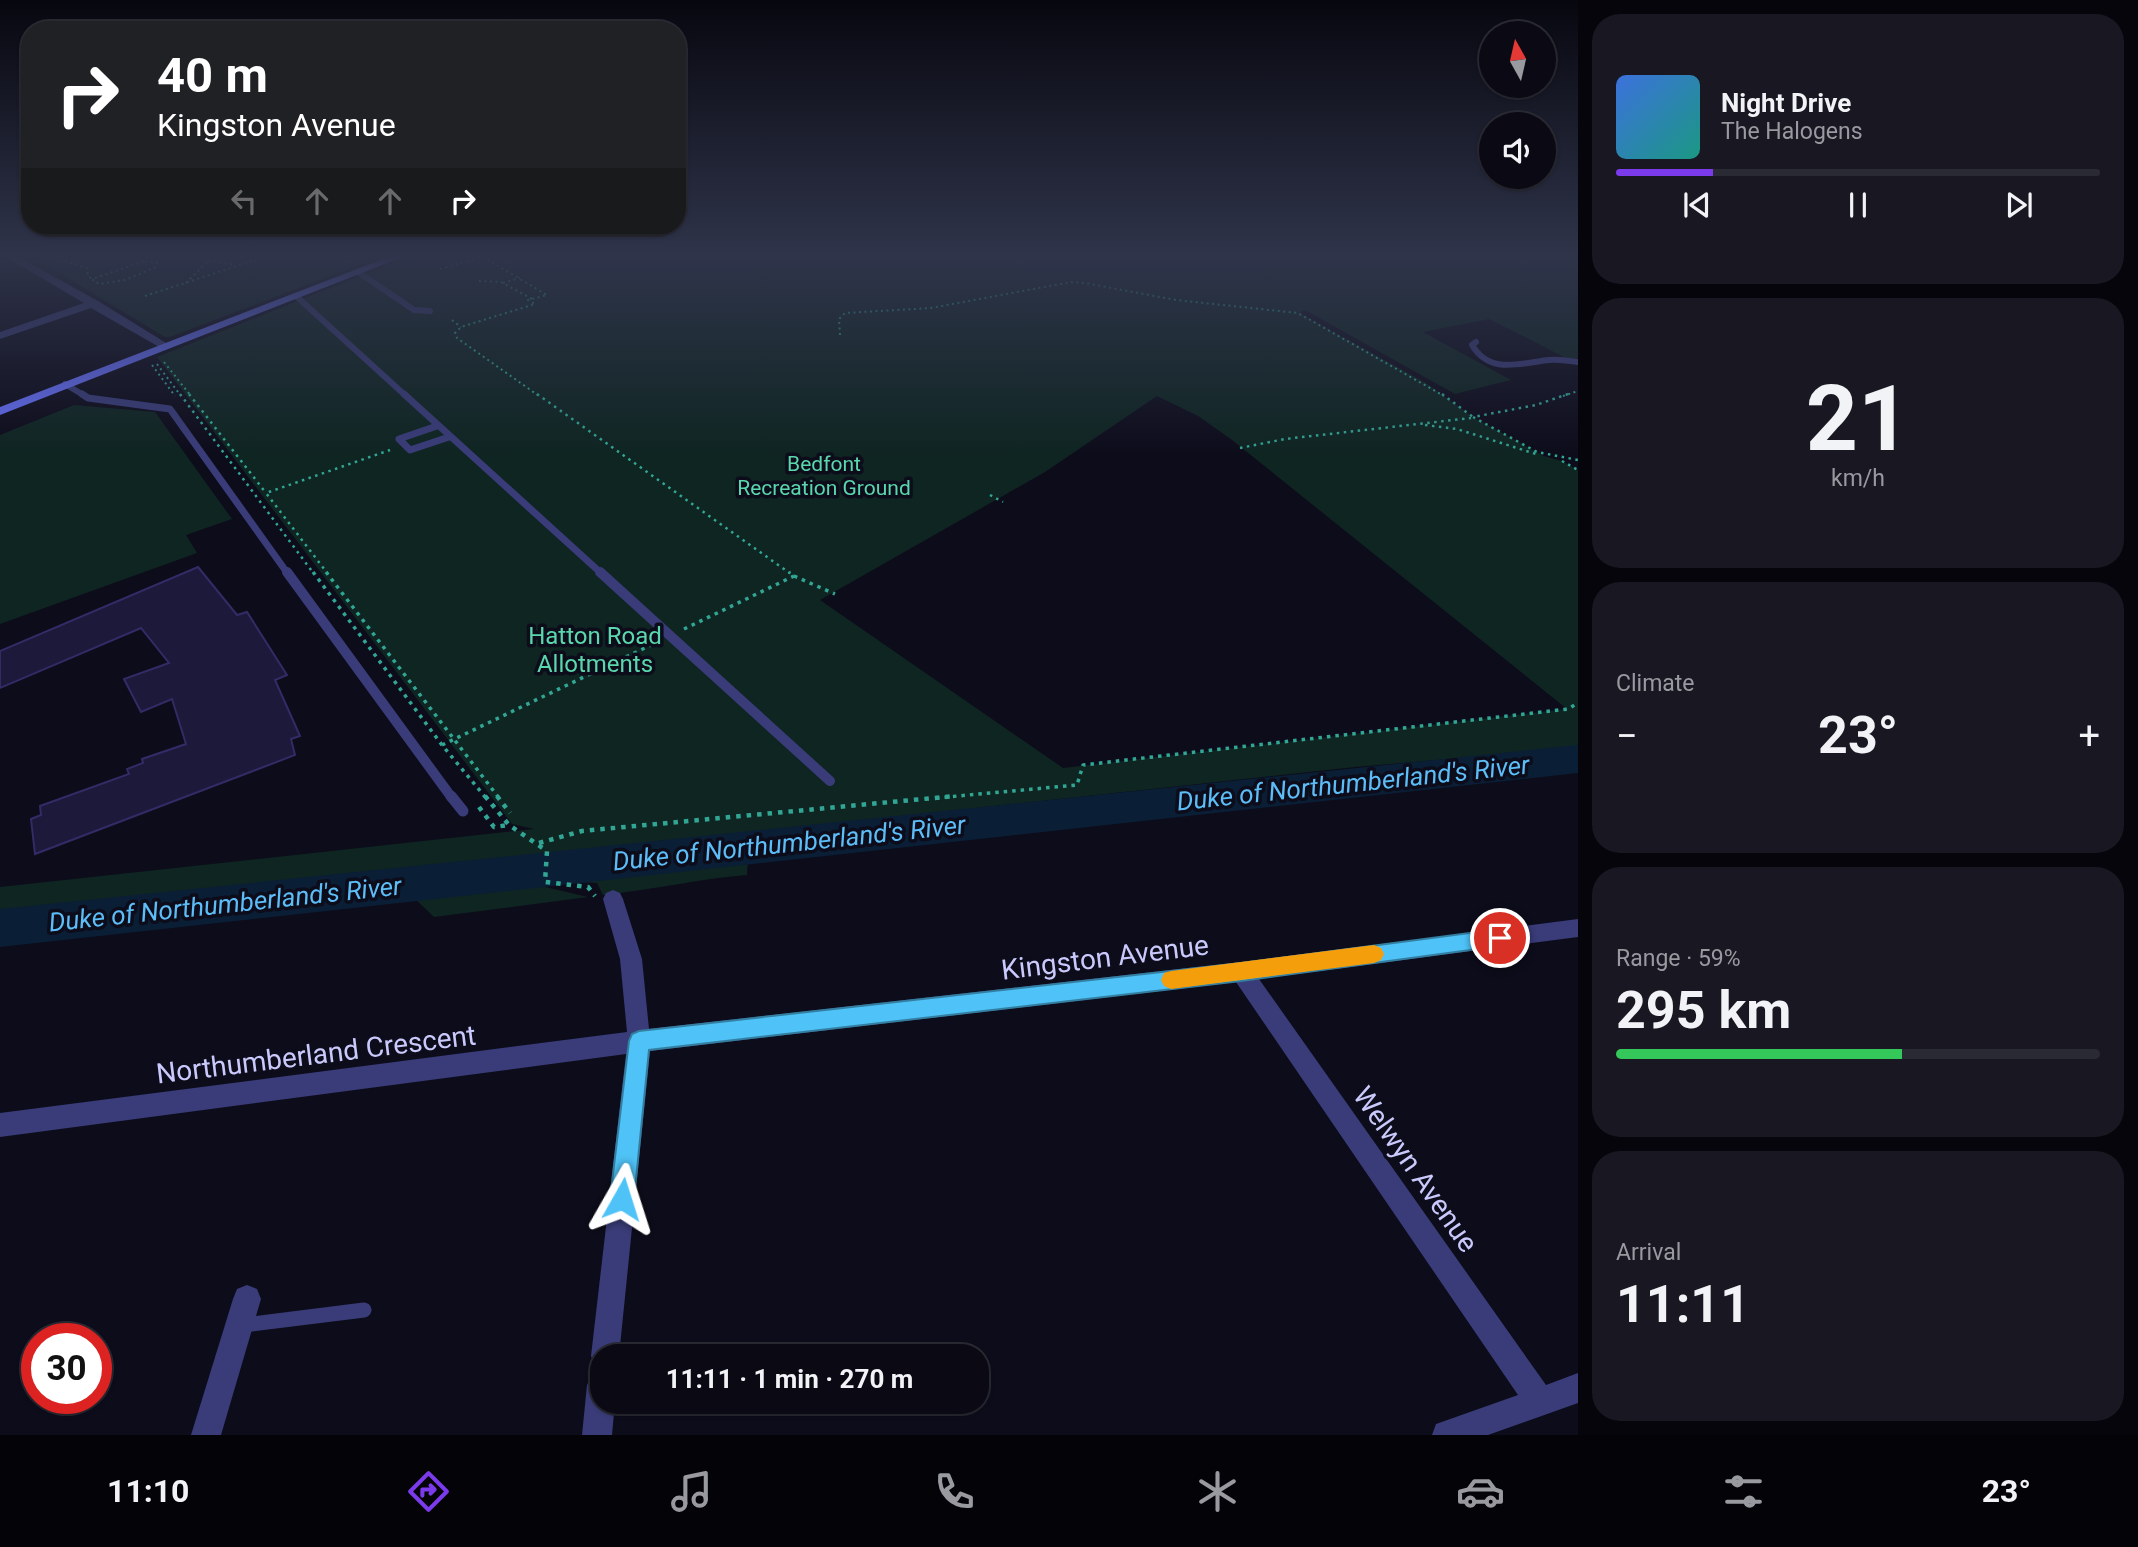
<!DOCTYPE html>
<html lang="en">
<head>
<meta charset="utf-8">
<style>
  body { margin:0; font-family:Roboto,sans-serif; background:#181722; color:#f1f3f6; height:100vh; display:flex; flex-direction:column; font-size:26px; white-space:nowrap }
  * { box-sizing:border-box; margin:0 }
  p { font-size:23px; color:#999aa0 }
  .icon { flex:none; width:38px; height:38px; fill:none; stroke:currentColor; stroke-width:2; stroke-linecap:round; stroke-linejoin:round }
  .map { position:relative; flex:1; overflow:hidden }
  .details { display:flex; flex-direction:column; gap:14px; padding:14px; background:#06050b; width:560px }
  .details>* { flex:none }
  .banner { position:absolute; left:21px; top:21px; width:665px; height:214px; border-radius:28px; box-shadow:0 2px 5px #0004,0 0 0 2px #2a2a34; background:#202124; color:#fff; overflow:hidden }
  .needle { width:46px; rotate:352deg }
  .controls { position:absolute; left:1479px; top:21px; display:grid; gap:14px }
  .controls a { display:grid; place-items:center; width:77px; height:77px; border-radius:50%; background:#0a0914; box-shadow:0 2px 5px #0004,0 0 0 2px #2a2a34; font-size:35px }
  .speed { position:absolute; left:21px; top:1323px; display:flex; gap:14px; font-size:35px; font-weight:700; text-align:center }
  .speed>* { display:grid; place-content:center; width:91px; height:91px; border-radius:50%; background:#0a0914; box-shadow:0 2px 5px #0004,0 0 0 2px #2a2a34; line-height:1 }
  .speed .limit { border:10px solid #d22; background:#fff; color:#111 }
  .pin { position:absolute; display:grid; place-items:center; width:60px; height:60px; color:#fff; margin:-30px; border:4px solid #fff; border-radius:50%; box-shadow:0 2px 7px #0007 }
  .me { position:absolute; width:77px; margin:-38px; rotate:6deg; stroke-linejoin:round; filter:drop-shadow(0 0 5px #0008) }
  .turn { display:flex; align-items:center; gap:24px; height:147px; padding:0 21px; font-size:32px }
  .turn .icon { width:91px; height:91px; stroke-width:2.5 }
  .turn b { display:block; font-size:49px; line-height:60px }
  .lanes { display:flex; align-items:center; height:66px; padding:0 21px; background:#0003; justify-content:center; gap:35px; direction:ltr }
  .lanes .off { opacity:.35 }
  .big { font-size:52px; font-weight:700; line-height:1.1 }
  .details .tile { flex:1; display:flex; flex-direction:column; justify-content:center; gap:10px; min-width:0; padding:0 24px; border-radius:28px; background:#181722 }
  .details .dial { align-items:center; gap:0 }
  .dial b { font-size:91px; line-height:1 }
  .song { display:flex; align-items:center; gap:21px }
  .cover { width:84px; height:84px; border-radius:10px; background:linear-gradient(135deg,hsl(220 70% 55%),hsl(170 70% 35%)) }
  .played { height:7px; border-radius:4px; background:linear-gradient(90deg,#7c3aed 20%,#2a2a34 20%) }
  .keys { display:flex; justify-content:space-around; direction:ltr }
  .heat { display:flex; justify-content:space-between; align-items:center; font-size:38px; direction:ltr }
  .charge { height:10px; border-radius:5px; background:linear-gradient(90deg,#34c759 59%,#2a2a34 0) }
  .trip { position:absolute; left:590px; top:1344px; width:399px; height:70px; border-radius:28px; background:#0a0914; box-shadow:0 2px 5px #0004,0 0 0 2px #2a2a34; font-weight:700; line-height:70px; text-align:center }
  .menu { display:flex; height:112px; justify-content:space-around; align-items:center; background:#040408; color:#999aa0 }
  .menu .icon { width:49px; height:49px }
  .menu .active { color:#7c3aed }
  .menu b { font-size:32px; color:#f1f3f6 }
  main { display:flex; flex:1; min-height:0 }
  .map>svg:first-child { display:block }
  .green { fill:#0f2522; fill-rule:evenodd }
  .lines { fill:none; stroke-linecap:round; stroke-linejoin:round }
  .river { fill:#0a1e35; fill-rule:evenodd }
  .building { fill:#1d193b; stroke:#322c66; stroke-width:2 }
  .path-far3 { stroke:#32a695; stroke-width:2; stroke-dasharray:2 3.5; stroke-linecap:butt }
  .path-far2 { stroke:#32a695; stroke-width:2.5; stroke-dasharray:2.5 4.5; stroke-linecap:butt }
  .path-far1 { stroke:#32a695; stroke-width:3.5; stroke-dasharray:3.5 5; stroke-linecap:butt }
  .path { stroke:#32a695; stroke-width:4.5; stroke-dasharray:4.5 6; stroke-linecap:butt }
  .lane-far4 { stroke:#393c78; stroke-width:6 }
  .lane-far3 { stroke:#393c78; stroke-width:7 }
  .lane-far2 { stroke:#393c78; stroke-width:10 }
  .lane-far1 { stroke:#393c78; stroke-width:11 }
  .lane { stroke:#393c78; stroke-width:15 }
  .street { fill:#393c78; fill-rule:evenodd }
  .secondary { fill:#656ef7; fill-rule:evenodd }
  .route { fill:#4fc3f7; stroke:#337fa1; stroke-width:2 }
  .slow { fill:#f59e0b }
  .labels { text-anchor:middle; stroke-width:7; stroke-linejoin:round; paint-order:stroke }
  .far-park-label { font-size:21px; fill:#5ad7ac; stroke:#0d0c1b }
  .park-label { font-size:24px; fill:#5ad7ac; stroke:#0d0c1b }
  .water-label { font-size:26px; font-style:italic; fill:#5cbdf7; stroke:#0d0c1b }
  .near-street-label { font-size:28px; fill:#cac9fc; stroke:#0d0c1b }
</style>
</head>
<body>
<main>
<div class="map">
<svg width="1578" height="1435" viewBox="0 0 1578 1435">
  <rect width="100%" height="100%" fill="#0d0c1b"/>
  <g class="green">
    <path d="M28 254H388L170 337H165Z"/>
    <path d="M416 254H1578V358H1566L1489 319 1423 332 1511 380 1455 394 1305 310 1299 313 1426 383 1473 417 1544 456 1562 461 1578 470V748L1355 767 0 914V887L534 829 512 824 157 357ZM1157 396 1198 416 1232 440 1567 709 1063 768 820 600 1045 472Z"/>
    <path d="M74 405 155 412 232 519 186 535 197 553 0 624V435Z"/>
    <path d="M748 856 747 875C698 879 652 890 603 895L597 883 551 881Z"/>
    <path d="M540 883 541 886 588 897 434 917 412 896Z"/>
  </g>
  <g class="lines">
    <path class="river" d="M1578 745V773L0 947V909Z"/>
  </g>
  <path class="building" d="M198 567 237 615 247 612 287 675 275 680 300 736 291 739 295 755 35 854 31 819 41 815 40 806 129 774 127 769 143 763 142 759 186 744 172 699 141 712 124 679 169 663 141 628 0 688V651Z"/>
  <g class="lines">
    <g class="path-far3">
      <path d="M44 254 87 268 88 276 92 279"/>
      <path d="M193 254 204 260 235 265"/>
      <path d="M338 254 350 260"/>
      <path d="M478 254 547 295 528 300 535 304 461 327 455 333 457 338 539 396"/>
      <path d="M1570 254 1578 257"/>
      <path d="M55 257 67 254"/>
      <path d="M145 261 157 263 156 267 125 280 99 284 92 279Z"/>
      <path d="M440 269 482 257"/>
      <path d="M479 281 501 282 532 299"/>
      <path d="M186 283 208 261"/>
      <path d="M503 283 520 278"/>
      <path d="M145 296 274 254"/>
      <path d="M452 320 461 327"/>
      <path d="M840 335 839 319 845 313 931 308 1071 282 1085 283 1176 300 1298 313 1444 396"/>
      <path d="M164 362 191 396"/>
      <path d="M157 364 181 396"/>
      <path d="M152 365 175 396"/>
      <path d="M1563 396 1578 391"/>
    </g>
    <g class="path-far2">
      <path d="M180 394 314 574"/>
      <path d="M189 394 266 493"/>
      <path d="M537 394 791 574"/>
      <path d="M1442 394 1473 417"/>
      <path d="M1568 394 1536 405 1473 417 1537 452 1578 460"/>
      <path d="M1425 425 1457 429 1536 454"/>
      <path d="M1240 448 1285 439 1471 418"/>
      <path d="M1562 461 1578 470"/>
      <path d="M990 495 1003 502"/>
      <path d="M328 574 266 493 390 450"/>
    </g>
    <g class="path-far1">
      <path d="M313 572 442 745 486 798"/>
      <path d="M326 572 499 798"/>
      <path d="M794 576 835 594"/>
      <path d="M684 629 794 576 789 572"/>
      <path d="M442 745 655 643"/>
      <path d="M936 798 1077 785 1083 765 1568 709 1578 703"/>
    </g>
    <g class="path">
      <path d="M485 796 509 825 547 851 545 882 588 887 595 896"/>
      <path d="M497 796 510 813"/>
      <path d="M479 807 494 827 509 825"/>
      <path d="M539 843 582 831 955 796"/>
    </g>
    <g class="lane-far4">
      <path d="M358 272 414 310 430 311"/>
      <path d="M296 296 406 396"/>
      <path d="M1476 342 1472 345C1490 375 1520 363 1549 360 1559 359 1568 361 1578 362"/>
      <path d="M65 384 85 396"/>
    </g>
    <g class="lane-far3">
      <path d="M82 394 88 398 170 409 288 574"/>
      <path d="M404 394 602 574"/>
      <path d="M437 426 399 439 410 450 449 437"/>
    </g>
    <g class="lane-far2">
      <path d="M287 572 452 798"/>
      <path d="M600 572 830 781"/>
    </g>
    <path class="lane-far1" d="M451 796 463 811"/>
    <path class="lane" d="M244 1325 364 1310"/>
    <g class="street">
      <path d="M1 254H13L98 301 171 346 161 348 91 308 0 339V332L84 303Z"/>
      <path d="M613 890 620 893 623 899 642 959 649 1029 1241 962 1578 919V937L1259 979 1546 1385 1578 1373V1403L1488 1435H1432L1436 1424 1518 1395 1236 982 650 1051 619 1356H602V1369L595 1366 591 1356 626 1054 0 1137V1113L627 1032 620 959 603 899 606 893Z"/>
      <path d="M247 1285 257 1289 261 1299 221 1435H191L233 1299 237 1289Z"/>
      <path d="M602 1370V1402H615L612 1435H582L587 1385 592 1375Z"/>
    </g>
    <path class="secondary" d="M396 254H410L0 415V407Z"/>
  </g>
  <linearGradient id="sky" x2="0" y2="1"><stop stop-color="#07070f"/><stop offset="0.56" stop-color="#2f344a"/><stop offset="1" stop-color="#2f344a" stop-opacity="0"/></linearGradient>
  <rect width="1578" height="455" fill="url(#sky)"/>
  <path class="route" d="M1500 929 1507 932 1510 938 1507 944 1500 946 1241 981 649 1050 634 1199 630 1207 622 1211 614 1207 610 1199 629 1041 632 1034 639 1031 1241 963Z"/>
  <path class="slow" d="M1374 945 1381 948 1384 954 1381 960 1374 963 1171 989 1164 986 1161 980 1164 973 1171 971Z"/>
  <g class="labels">
    <g class="far-park-label">
      <text x="824" y="471">Bedfont<tspan x="824" dy="24">Recreation Ground</tspan></text>
    </g>
    <g class="park-label">
      <text x="595" y="644">Hatton Road<tspan x="595" dy="28">Allotments</tspan></text>
    </g>
    <g class="water-label">
      <text transform="translate(1353 783) rotate(-6)" y="9">Duke of Northumberland's River</text>
      <text transform="translate(789 843) rotate(-6)" y="9">Duke of Northumberland's River</text>
      <text transform="translate(225 904) rotate(-6)" y="9">Duke of Northumberland's River</text>
    </g>
    <g class="near-street-label">
      <text transform="translate(1105 957) rotate(-7)" y="10">Kingston Avenue</text>
      <text transform="translate(316 1054) rotate(-7)" y="10">Northumberland Crescent</text>
      <text transform="translate(1416 1169) rotate(55)" y="10">Welwyn Avenue</text>
    </g>
  </g>
</svg>
<div class="controls">
<a><svg class="needle" viewBox="-14 -14 28 28"><path d="M0-13l5 13h-10z" fill="#e53935"/><path d="M0 13l5-13h-10z" fill="#999aa0"/></svg></a>
<a><svg class="icon" aria-label="sound" viewBox="0 0 24 24"><path d="M4 9h4l5-4v14l-5-4H4zM17 9q2 3 0 6"/></svg></a>
</div>
<div class="speed"><div class="limit">30</div></div>
<div class="pin" style="left:1500px;top:938px;background:#d93025"><svg class="icon" aria-label="arrive" viewBox="0 0 24 24"><path d="M6 21V4h12l-3 4 3 4H6"/></svg></div>
<svg class="me" style="left:622px;top:1199px" viewBox="-20 -20 40 40"><path d="M0-17L14 15 0 8-14 15z" fill="#4fc3f7" stroke="#fff" stroke-width="4"/></svg>
<div class="trip">11:11 · 1 min · 270 m</div>
<div class="banner">
<div class="turn"><svg class="icon" aria-label="right" viewBox="0 0 24 24"><path d="M7 20v-9h11M14 6l5 5-5 5"/></svg><div><b>40 m</b>Kingston Avenue</div></div>
<div class="lanes"><svg class="icon off" aria-label="left" viewBox="0 0 24 24"><path d="M17 20v-9H6M10 6l-5 5 5 5"/></svg><svg class="icon off" aria-label="ahead" viewBox="0 0 24 24"><path d="M12 20V5M6 11l6-6 6 6"/></svg><svg class="icon off" aria-label="ahead" viewBox="0 0 24 24"><path d="M12 20V5M6 11l6-6 6 6"/></svg><svg class="icon" aria-label="right" viewBox="0 0 24 24"><path d="M7 20v-9h11M14 6l5 5-5 5"/></svg></div>
</div>
</div>
<section class="details">
<div class="tile">
<div class="song"><i class="cover"></i><div><b>Night Drive</b><p>The Halogens</p></div></div>
<div class="played"></div>
<div class="keys"><svg class="icon" aria-label="previous" viewBox="0 0 24 24"><path d="M18 5L8 12l10 7zM5 5v14"/></svg><svg class="icon" aria-label="pause" viewBox="0 0 24 24"><path d="M8 5v14M16 5v14"/></svg><svg class="icon" aria-label="next" viewBox="0 0 24 24"><path d="M6 5l10 7-10 7zM19 5v14"/></svg></div>
</div>
<div class="tile dial"><b>21</b><p>km/h</p></div>
<div class="tile"><p>Climate</p>
<div class="heat"><a>−</a><b class="big">23°</b><a>+</a></div>
</div>
<div class="tile"><p>Range · 59%</p><b class="big">295 km</b><div class="charge"></div></div>
<div class="tile"><p>Arrival</p><b class="big">11:11</b></div>
</section>
</main>
<nav class="menu">
<b>11:10</b>
<svg class="icon active" aria-label="directions" viewBox="0 0 24 24"><path d="M12 3l9 9-9 9-9-9zM9 14v-3h6M13 9l2 2-2 2"/></svg>
<svg class="icon" aria-label="music" viewBox="0 0 24 24"><path d="M9 18V5l10-2v13"/><circle cx="6" cy="18" r="3"/><circle cx="16" cy="16" r="3"/></svg>
<svg class="icon" aria-label="phone" viewBox="0 0 24 24"><path d="M5 4h4l2 5-3 2q2 4 5 5l2-3 5 2v4C11 20 4 13 5 4z"/></svg>
<svg class="icon" aria-label="climate" viewBox="0 0 24 24"><path d="M12 3v18M4 7l16 10M4 17L20 7"/></svg>
<svg class="icon" aria-label="car" viewBox="0 0 24 24"><path d="M5 17H2v-5l4-1 3-4h7l3 4 3 1v5h-3M9 17h6M6 11h13"/><circle cx="7" cy="17" r="2"/><circle cx="17" cy="17" r="2"/></svg>
<svg class="icon" aria-label="filters" viewBox="0 0 24 24"><path d="M4 7h16M4 17h16"/><circle cx="9" cy="7" r="2"/><circle cx="15" cy="17" r="2"/></svg>
<b>23°</b>
</nav>
</body>
</html>
